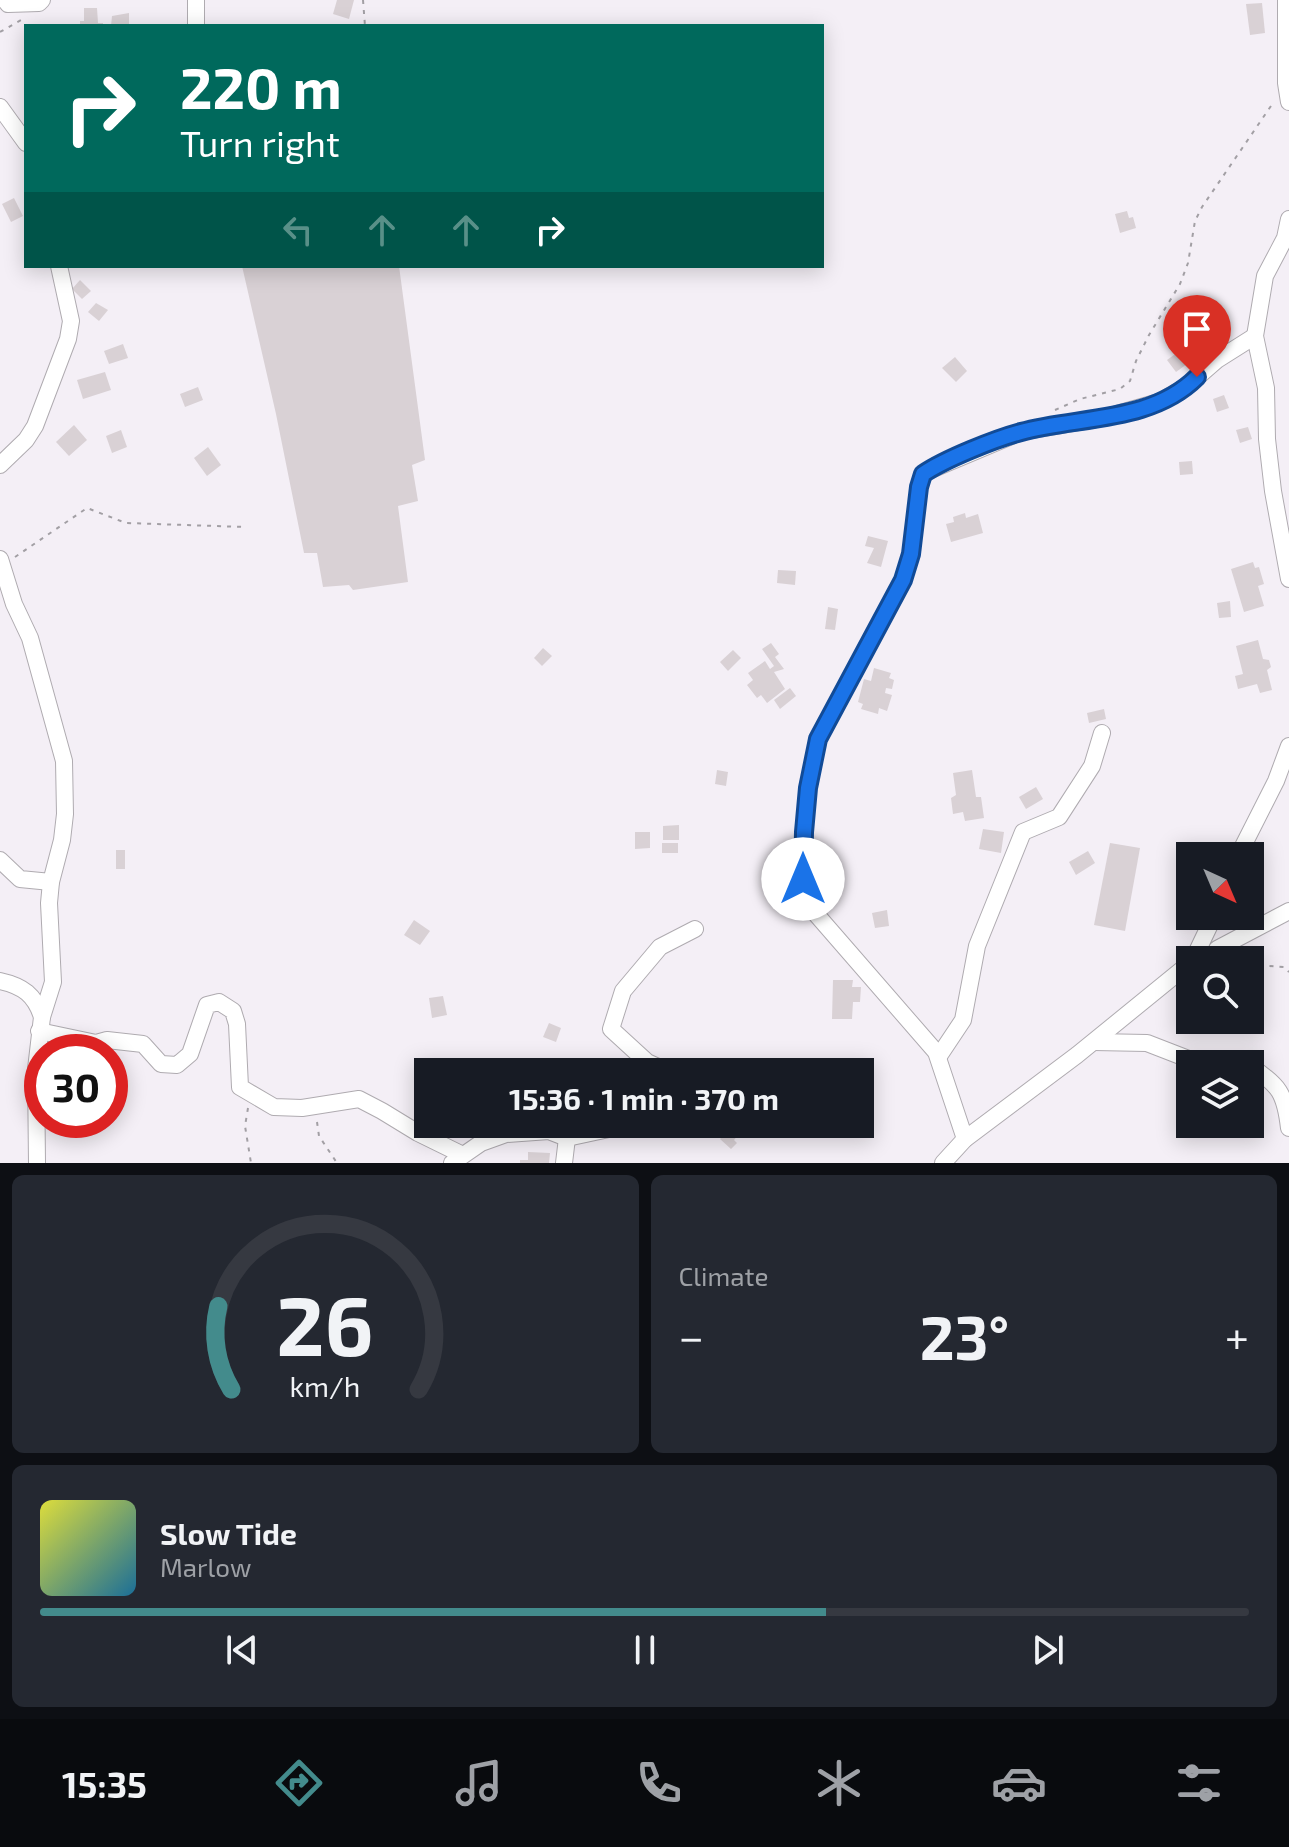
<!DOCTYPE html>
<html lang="en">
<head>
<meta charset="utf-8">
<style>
  body { margin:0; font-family:"Exo 2",sans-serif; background:#242831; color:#f1f3f6; height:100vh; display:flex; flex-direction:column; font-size:30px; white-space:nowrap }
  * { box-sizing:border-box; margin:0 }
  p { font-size:26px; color:#9ea1a6 }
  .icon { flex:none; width:44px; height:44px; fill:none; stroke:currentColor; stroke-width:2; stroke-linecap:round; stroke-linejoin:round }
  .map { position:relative; height:1163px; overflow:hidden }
  .sheet { display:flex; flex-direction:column; gap:12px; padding:12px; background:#0d0f14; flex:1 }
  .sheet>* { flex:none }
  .hud { position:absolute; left:24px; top:24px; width:800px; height:244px; border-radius:0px; box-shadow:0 4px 20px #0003; background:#00695c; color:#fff; overflow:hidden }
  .needle { width:52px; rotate:136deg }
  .controls { position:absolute; left:1176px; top:842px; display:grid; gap:16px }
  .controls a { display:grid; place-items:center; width:88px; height:88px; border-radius:0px; background:#171b24; box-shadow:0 4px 20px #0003; font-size:40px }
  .speed { position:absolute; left:24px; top:1034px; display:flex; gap:16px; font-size:40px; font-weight:700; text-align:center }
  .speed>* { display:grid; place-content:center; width:104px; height:104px; border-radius:50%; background:#171b24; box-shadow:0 4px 20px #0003; line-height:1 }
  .speed .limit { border:12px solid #d22; background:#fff; color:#111 }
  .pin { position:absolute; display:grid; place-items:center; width:68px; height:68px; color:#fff; margin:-82px -34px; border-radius:50% 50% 50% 0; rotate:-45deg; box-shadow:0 0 8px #0007 }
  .pin .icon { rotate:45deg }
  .me { position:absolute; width:88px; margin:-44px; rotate:0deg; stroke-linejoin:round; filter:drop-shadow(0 0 6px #0008) }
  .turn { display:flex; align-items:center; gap:28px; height:168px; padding:0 24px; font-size:36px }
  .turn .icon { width:104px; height:104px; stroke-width:2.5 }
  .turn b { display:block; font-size:56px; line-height:68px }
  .lanes { display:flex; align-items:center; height:76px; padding:0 24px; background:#0003; justify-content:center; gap:40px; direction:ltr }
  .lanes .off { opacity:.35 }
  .big { font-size:60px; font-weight:700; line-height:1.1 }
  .sheet .widget { flex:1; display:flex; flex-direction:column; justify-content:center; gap:12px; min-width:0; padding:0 28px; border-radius:12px; background:#242831 }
  .sheet .dial { align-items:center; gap:0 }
  .dial svg { height:208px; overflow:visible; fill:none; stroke:#363941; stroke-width:7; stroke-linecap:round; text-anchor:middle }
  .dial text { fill:#f1f3f6; stroke:none }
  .song { display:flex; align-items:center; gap:24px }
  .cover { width:96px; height:96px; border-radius:12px; background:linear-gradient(135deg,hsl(60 70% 55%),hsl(200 70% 35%)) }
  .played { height:8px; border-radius:4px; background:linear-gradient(90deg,#438b8c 65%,#363941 65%) }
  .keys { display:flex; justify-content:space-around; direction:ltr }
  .heat { display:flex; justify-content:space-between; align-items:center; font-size:44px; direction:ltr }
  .sheet .tiles { flex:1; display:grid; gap:12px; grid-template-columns:1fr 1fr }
  .widget:last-child { grid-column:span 2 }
  .trip { position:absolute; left:414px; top:1058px; width:460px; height:80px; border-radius:0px; background:#171b24; box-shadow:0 4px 20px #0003; font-weight:700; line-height:80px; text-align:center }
  .dock { display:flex; height:128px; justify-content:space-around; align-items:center; background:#090b0e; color:#9ea1a6 }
  .dock .icon { width:56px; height:56px }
  .dock .on { color:#438b8c }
  .dock b { font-size:36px; color:#f1f3f6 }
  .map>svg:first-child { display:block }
  .building { fill:#d9d1d5 }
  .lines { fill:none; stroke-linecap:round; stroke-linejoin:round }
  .minor-casing { stroke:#afabb0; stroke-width:18 }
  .path { stroke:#a29fa4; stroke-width:2; stroke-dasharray:4 6; stroke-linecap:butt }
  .minor { stroke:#fff; stroke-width:16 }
  .route-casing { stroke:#114b97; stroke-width:20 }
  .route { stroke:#1a73e8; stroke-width:14 }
</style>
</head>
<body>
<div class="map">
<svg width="1289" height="1163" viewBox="0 0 1289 1163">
  <rect width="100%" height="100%" fill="#f4eff6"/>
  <g class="building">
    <path d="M337 0H354L349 19 333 14Z"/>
    <path d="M1262 3 1265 33 1250 35 1246 4Z"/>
    <path d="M84 8H97L98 23H103V26H80V21H84Z"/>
    <path d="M129 13V26H111L112 16Z"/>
    <path d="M14 198 23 216 11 222 2 204Z"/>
    <path d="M1127 211 1129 218 1133 217 1136 228 1120 233 1115 214Z"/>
    <path d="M242 266H399L425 460 412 465 418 501 398 506 408 582 353 590 349 585 323 587 317 553H304L276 414Z"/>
    <path d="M80 280 91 291 82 299 72 289Z"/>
    <path d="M96 303 108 310 99 321 88 312Z"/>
    <path d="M123 344 128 358 109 364 104 351Z"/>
    <path d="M1178 352 1187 364 1176 372 1167 360Z"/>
    <path d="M955 357 967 371 956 382 942 368Z"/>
    <path d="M105 372 111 390 83 399 77 380Z"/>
    <path d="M198 387 203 400 185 407 180 394Z"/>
    <path d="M1224 395 1229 408 1217 412 1213 399Z"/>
    <path d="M74 425 87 440 69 456 56 442Z"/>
    <path d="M1248 427 1252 439 1240 443 1236 430Z"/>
    <path d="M121 430 127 447 112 453 106 436Z"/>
    <path d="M208 447 221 465 207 476 194 458Z"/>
    <path d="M1192 461 1193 474 1180 475 1179 462Z"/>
    <path d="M965 513 966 518 978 514 983 533 951 542 946 524 954 522 953 517Z"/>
    <path d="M868 536 888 541 881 567 867 563 874 548 865 546Z"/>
    <path d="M1253 562 1255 568 1259 567 1264 584 1258 586 1264 606 1244 612 1231 569Z"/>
    <path d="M778 570 796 571 795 585 777 583Z"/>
    <path d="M1230 601 1231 617 1219 618 1217 603Z"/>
    <path d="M828 607 838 609 835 630 825 629Z"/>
    <path d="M1258 640 1263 659 1269 660 1271 667 1267 670 1272 690 1260 693 1257 684 1238 689 1235 676 1243 674 1236 646Z"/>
    <path d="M771 643 779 654 775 657 784 669 774 672 785 689 767 703 761 695 757 698 747 685 753 680 748 673 765 661 770 669 774 666 762 649Z"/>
    <path d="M543 648 552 656 542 666 534 658Z"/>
    <path d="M733 650 741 658 728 671 720 662Z"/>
    <path d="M874 668 891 673 889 678 894 680 892 689 886 688 885 693 892 695 887 711 879 708 878 714 861 709 863 704 858 702 864 679 871 681Z"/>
    <path d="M790 688 796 696 780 709 774 700Z"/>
    <path d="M1104 709 1106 719 1089 723 1087 713Z"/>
    <path d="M717 770 728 772 726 786 715 784Z"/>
    <path d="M972 770 976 797H981L984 818 965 821 963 812 953 814 951 798 956 795 953 773Z"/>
    <path d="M1036 787 1043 799 1026 809 1019 797Z"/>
    <path d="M679 825V840H663V826Z"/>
    <path d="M983 829 1004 832 1001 853 979 849Z"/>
    <path d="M635 832H650V848L635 849Z"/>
    <rect x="662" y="843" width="16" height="10"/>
    <path d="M1110 843 1140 848 1125 931 1094 925Z"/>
    <rect x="116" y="850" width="9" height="19"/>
    <path d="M1088 851 1095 863 1076 875 1069 862Z"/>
    <path d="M887 910 889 926 875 928 872 913Z"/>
    <path d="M414 920 430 931 420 945 404 935Z"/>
    <path d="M833 980H853L852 987H861L860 1002H853L852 1019H832Z"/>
    <path d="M443 996 447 1015 432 1018 429 998Z"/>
    <path d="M549 1023 561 1028 556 1042 543 1037Z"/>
    <path d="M732 1126 740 1133 734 1140 737 1143 731 1149 720 1139Z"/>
    <path d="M528 1152 550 1153 549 1163H520V1160H528Z"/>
  </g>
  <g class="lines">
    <defs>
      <g id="minor">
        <path d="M5 0 8 4 39 3 42 0"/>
        <path d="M196 0V26"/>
        <path d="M1286 0V83L1289 102"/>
        <path d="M0 107 26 143"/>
        <path d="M1289 219 1285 238 1265 276 1255 336 1266 388 1267 439 1273 491 1289 579"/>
        <path d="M0 465 26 440 35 426 68 339 71 321 59 266"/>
        <path d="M0 559 14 604 30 638 64 761 65 814 62 840 51 882 49 903 53 982 42 1017 36 1069 37 1163"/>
        <path d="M1238 856 1276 781 1289 746"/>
        <path d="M0 860 20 879 51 882"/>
        <path d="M1217 949 1289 911"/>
        <path d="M1193 960 1214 916"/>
        <path d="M0 981C23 986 35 995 42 1017"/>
        <path d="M39 1031 96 1043 107 1040 143 1044 161 1064 177 1065 190 1054 207 1005 219 1002 233 1011 237 1024 240 1087 274 1107 302 1108 359 1099 382 1111 418 1133 463 1155"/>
        <path d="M1094 1042 1147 1043 1196 1062 1226 1064"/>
        <path d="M939 1056 963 1020 977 946 1023 832 1059 817 1092 766 1102 733"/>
        <path d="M1250 1066C1279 1085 1285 1093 1289 1128"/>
        <path d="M669 1072 647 1062 611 1029 623 991 660 947 695 929"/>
        <path d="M965 1139 936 1052 816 914 809 901 803 879 804 832 808 788 818 739 903 580 911 554 920 482 926 472 1021 432 1103 418 1159 402 1187 386 1217 360 1255 336"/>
        <path d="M452 1163 481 1143 506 1134 549 1131 567 1138 632 1124"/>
        <path d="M564 1163 567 1138"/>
        <path d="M943 1163 965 1139 1077 1055 1190 963"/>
      </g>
    </defs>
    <use href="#minor" class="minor-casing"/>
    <g class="path">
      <path d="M363 0 365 26"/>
      <path d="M0 32 21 20"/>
      <path d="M1055 410 1080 399 1120 389 1130 381 1136 361 1149 335 1180 284 1188 263 1195 221 1202 207 1273 103"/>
      <path d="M15 557 87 508 126 523 245 527"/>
      <path d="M1237 954 1246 960"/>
      <path d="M1250 963 1254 965 1284 967 1289 972"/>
      <path d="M248 1108 245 1126 251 1163"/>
      <path d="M317 1122 319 1136 337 1163"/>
    </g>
    <use href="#minor" class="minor"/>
  </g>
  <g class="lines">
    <defs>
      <path id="route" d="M803 879 804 832 808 788 818 739 903 580 911 554 919 487 923 474C945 459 995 439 1021 432 1079 416 1151 423 1197 377"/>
    </defs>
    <use href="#route" class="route-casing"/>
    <use href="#route" class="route"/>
  </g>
</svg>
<div class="controls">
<a><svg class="needle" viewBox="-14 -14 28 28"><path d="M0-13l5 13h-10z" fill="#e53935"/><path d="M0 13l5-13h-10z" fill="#9ea1a6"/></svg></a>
<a><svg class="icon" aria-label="search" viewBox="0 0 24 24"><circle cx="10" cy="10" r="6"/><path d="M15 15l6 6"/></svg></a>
<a><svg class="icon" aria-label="layers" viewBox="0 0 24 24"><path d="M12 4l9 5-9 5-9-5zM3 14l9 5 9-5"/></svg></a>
</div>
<div class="speed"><div class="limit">30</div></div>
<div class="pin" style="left:1197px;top:377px;background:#d93025"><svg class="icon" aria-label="arrive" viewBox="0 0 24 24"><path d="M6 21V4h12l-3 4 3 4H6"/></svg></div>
<svg class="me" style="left:803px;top:879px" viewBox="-20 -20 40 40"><circle r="19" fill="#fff"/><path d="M0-13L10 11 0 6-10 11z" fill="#1a73e8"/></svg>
<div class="trip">15:36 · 1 min · 370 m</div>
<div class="hud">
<div class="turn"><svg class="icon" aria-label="right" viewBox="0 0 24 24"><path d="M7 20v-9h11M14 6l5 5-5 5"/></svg><div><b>220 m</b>Turn right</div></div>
<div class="lanes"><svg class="icon off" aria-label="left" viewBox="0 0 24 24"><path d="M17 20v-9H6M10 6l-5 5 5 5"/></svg><svg class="icon off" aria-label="ahead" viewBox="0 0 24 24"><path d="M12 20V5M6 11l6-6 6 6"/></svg><svg class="icon off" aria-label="ahead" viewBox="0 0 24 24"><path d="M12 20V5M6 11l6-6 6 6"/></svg><svg class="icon" aria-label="right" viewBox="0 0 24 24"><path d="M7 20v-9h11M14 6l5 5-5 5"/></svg></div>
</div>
</div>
<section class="sheet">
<div class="tiles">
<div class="widget dial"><svg viewBox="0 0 100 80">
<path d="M14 69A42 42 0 1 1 86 69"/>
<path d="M14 69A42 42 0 0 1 9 37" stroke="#438b8c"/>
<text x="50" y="56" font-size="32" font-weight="700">26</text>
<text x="50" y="72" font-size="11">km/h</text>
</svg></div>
<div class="widget"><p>Climate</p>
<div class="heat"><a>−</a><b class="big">23°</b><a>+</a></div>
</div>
<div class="widget">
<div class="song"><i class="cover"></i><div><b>Slow Tide</b><p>Marlow</p></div></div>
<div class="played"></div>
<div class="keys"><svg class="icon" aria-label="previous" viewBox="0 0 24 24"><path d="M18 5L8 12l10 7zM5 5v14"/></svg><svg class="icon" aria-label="pause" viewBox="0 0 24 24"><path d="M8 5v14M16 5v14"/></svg><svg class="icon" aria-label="next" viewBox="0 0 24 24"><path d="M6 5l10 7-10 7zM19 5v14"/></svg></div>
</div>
</div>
</section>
<nav class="dock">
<b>15:35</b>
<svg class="icon on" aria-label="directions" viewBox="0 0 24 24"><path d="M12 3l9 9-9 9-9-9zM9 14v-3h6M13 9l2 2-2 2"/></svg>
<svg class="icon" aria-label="music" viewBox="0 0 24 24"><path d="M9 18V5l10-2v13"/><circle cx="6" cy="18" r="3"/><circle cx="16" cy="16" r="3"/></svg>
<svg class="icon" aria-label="phone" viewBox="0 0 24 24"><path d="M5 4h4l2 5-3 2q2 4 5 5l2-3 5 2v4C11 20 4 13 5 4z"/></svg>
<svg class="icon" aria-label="climate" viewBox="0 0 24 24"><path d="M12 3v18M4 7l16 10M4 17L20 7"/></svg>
<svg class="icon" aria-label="car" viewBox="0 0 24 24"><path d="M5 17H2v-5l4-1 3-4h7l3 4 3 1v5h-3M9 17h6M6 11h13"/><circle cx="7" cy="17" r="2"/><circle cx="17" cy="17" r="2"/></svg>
<svg class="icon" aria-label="filters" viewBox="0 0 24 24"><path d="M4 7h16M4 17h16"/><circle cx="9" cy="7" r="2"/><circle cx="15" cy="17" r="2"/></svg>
</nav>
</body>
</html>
